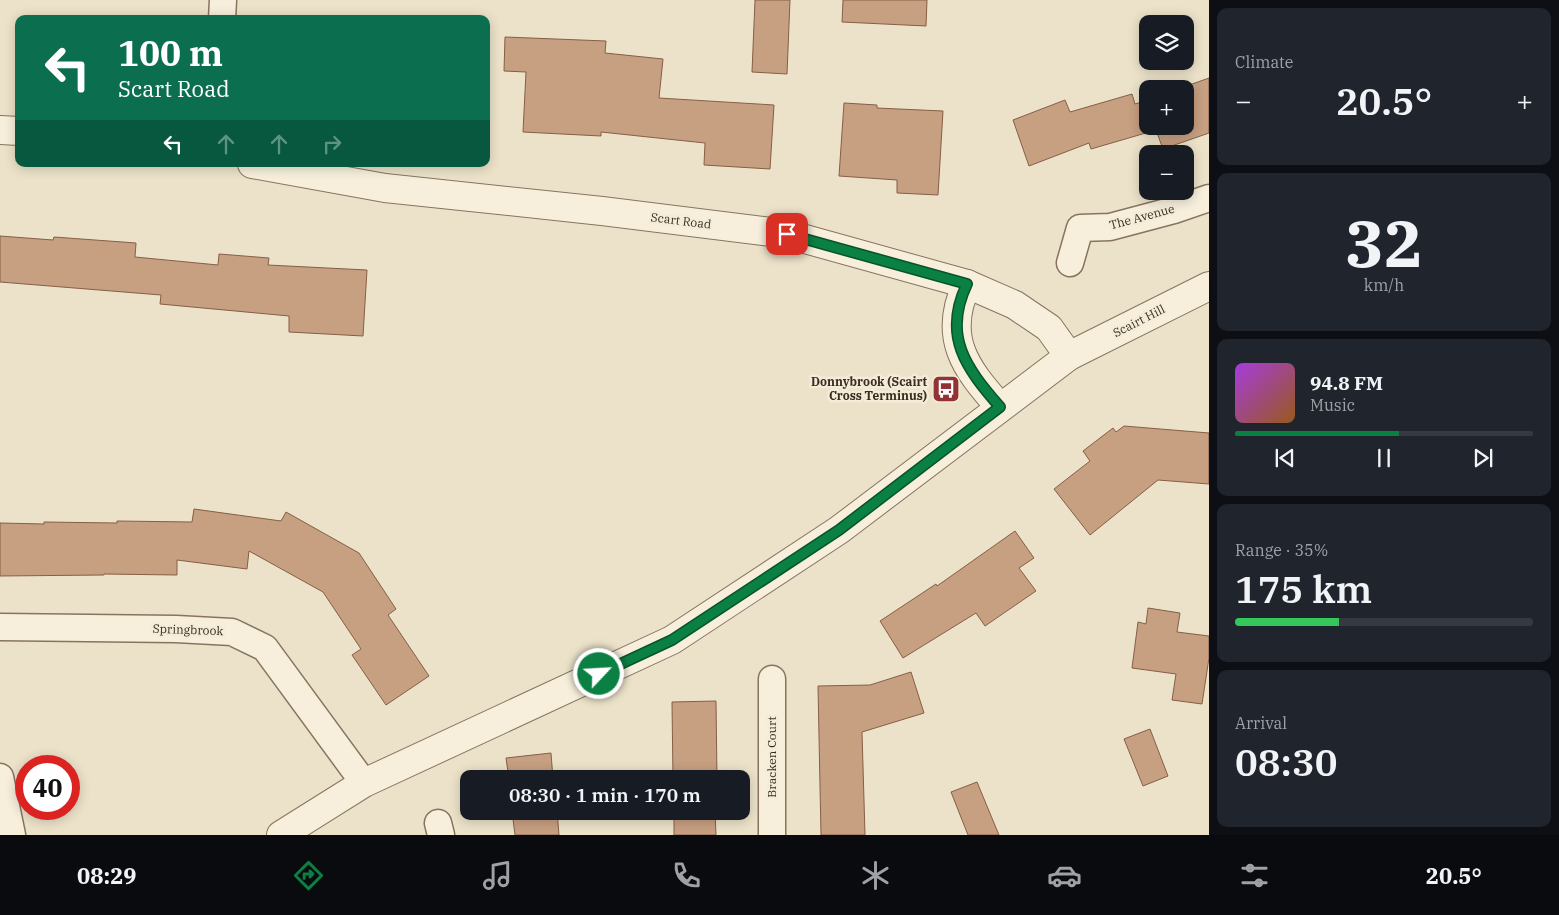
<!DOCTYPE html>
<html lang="en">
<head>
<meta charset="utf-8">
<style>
  body { margin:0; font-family:"IBM Plex Serif",serif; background:#20242c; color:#f1f3f6; height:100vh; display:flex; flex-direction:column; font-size:19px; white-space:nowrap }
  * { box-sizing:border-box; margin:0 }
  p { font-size:16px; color:#9ea1a6 }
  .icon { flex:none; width:28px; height:28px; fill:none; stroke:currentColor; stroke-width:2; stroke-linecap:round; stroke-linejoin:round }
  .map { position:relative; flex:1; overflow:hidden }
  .drawer { display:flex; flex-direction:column; gap:8px; padding:8px; background:#0d0f14; width:350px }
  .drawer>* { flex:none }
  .banner { position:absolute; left:15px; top:15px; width:475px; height:152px; border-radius:10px; box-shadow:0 2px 12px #0003; background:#0b6e4f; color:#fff; overflow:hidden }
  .tools { position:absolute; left:1139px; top:15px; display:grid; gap:10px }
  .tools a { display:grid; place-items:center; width:55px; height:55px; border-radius:10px; background:#171b24; box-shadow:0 2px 12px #0003; font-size:25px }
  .speed { position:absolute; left:15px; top:755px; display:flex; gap:10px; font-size:25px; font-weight:700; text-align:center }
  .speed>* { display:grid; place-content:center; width:65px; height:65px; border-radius:50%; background:#171b24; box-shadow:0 2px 12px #0003; line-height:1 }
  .speed .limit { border:8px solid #d22; background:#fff; color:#111 }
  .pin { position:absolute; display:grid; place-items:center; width:42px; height:42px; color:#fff; margin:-21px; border-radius:10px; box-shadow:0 2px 8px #0006 }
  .me { position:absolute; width:55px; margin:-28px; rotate:65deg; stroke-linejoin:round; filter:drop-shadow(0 0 4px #0008) }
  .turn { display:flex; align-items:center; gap:18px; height:105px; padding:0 20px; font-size:22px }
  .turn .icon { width:65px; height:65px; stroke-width:2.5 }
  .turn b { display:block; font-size:35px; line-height:42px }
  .lanes { display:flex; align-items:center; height:48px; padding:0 20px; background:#0003; justify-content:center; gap:25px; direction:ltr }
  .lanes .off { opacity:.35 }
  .big { font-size:38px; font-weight:600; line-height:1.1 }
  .drawer .card { flex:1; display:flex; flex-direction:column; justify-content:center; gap:8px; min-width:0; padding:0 18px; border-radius:10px; background:#20242c }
  .drawer .dial { align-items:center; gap:0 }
  .dial b { font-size:65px; line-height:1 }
  .song { display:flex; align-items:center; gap:15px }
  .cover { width:60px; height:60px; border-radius:8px; background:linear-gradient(135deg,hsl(280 70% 55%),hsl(30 70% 35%)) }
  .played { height:5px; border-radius:2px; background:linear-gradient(90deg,#0b8043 55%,#363941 55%) }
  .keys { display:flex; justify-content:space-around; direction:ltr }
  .heat { display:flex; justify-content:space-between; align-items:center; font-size:28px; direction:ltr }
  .charge { height:8px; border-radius:4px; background:linear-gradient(90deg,#34c759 35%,#363941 0) }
  .trip { position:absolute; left:460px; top:770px; width:290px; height:50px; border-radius:10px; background:#171b24; box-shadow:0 2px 12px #0003; font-weight:600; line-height:50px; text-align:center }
  .menu { display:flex; height:80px; justify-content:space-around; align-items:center; background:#090b0e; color:#9ea1a6 }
  .menu .icon { width:35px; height:35px }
  .menu .selected { color:#0b8043 }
  .menu b { font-size:22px; color:#f1f3f6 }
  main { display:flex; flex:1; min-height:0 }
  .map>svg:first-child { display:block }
  .building { fill:#c79f81; stroke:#855f46 }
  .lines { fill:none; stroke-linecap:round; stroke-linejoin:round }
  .minor-casing { stroke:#87745f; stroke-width:29 }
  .tertiary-casing { stroke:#87745f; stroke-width:30 }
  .minor { stroke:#f7efdc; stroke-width:26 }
  .tertiary { stroke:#f7efdc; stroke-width:28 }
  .route-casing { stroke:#07532c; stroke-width:12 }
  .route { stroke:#0b8043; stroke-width:9 }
  .labels { text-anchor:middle; stroke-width:5; stroke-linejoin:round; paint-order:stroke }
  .street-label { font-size:12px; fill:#392d21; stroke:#f4ecd8 }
  .poi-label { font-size:12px; font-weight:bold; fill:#392d21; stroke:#f4ecd8; text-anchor:end }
</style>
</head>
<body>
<main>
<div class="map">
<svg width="1209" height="835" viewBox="0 0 1209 835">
  <rect width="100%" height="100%" fill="#ece2c9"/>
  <g class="building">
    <path d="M755 0H790L787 74 752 72Z"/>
    <path d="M843 0H927L926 26 842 22Z"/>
    <path d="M505 37 606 41 605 53 663 59 659 98 774 105 770 169 704 165 705 143 601 132V136L523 132 526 72 504 71Z"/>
    <path d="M1209 78V133L1163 149 1156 130 1091 149 1089 143 1029 166 1013 120 1065 100 1070 112 1132 94 1135 104 1148 100V126H1185V89H1178Z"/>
    <path d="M844 103 877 105V108L943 111 938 195 897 193V180L839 176Z"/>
    <path d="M0 236 53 240 54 237 136 243 135 257 218 265 219 254 269 258 268 265 367 270 363 336 289 332V316L160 304 161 295 0 282Z"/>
    <path d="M1124 426 1209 433V484L1158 480 1090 535 1054 489 1090 461 1083 451 1113 428 1116 432Z"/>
    <path d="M194 509 281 521 286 512 359 553 396 609 388 615 429 676 386 705 352 655 361 649 323 592 249 551 247 569 177 560V575L104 574V575L0 576V523L44 524V522L117 523V521L192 522Z"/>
    <path d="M1015 531 1034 558 1019 568 1036 591 985 626 976 613 903 658 880 621 936 584 937 586Z"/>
    <path d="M1148 608 1180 613 1177 632 1209 636V658L1202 704 1172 700 1176 674 1132 668 1138 622 1146 624Z"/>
    <path d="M911 672 924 713 862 732 865 835H821L818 686 870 685Z"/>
    <path d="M716 701 717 779H673L672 702Z"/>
    <path d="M1150 729 1168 776 1143 786 1124 739Z"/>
    <path d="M551 753 553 779H509L506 758Z"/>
    <path d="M977 782 999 835H968L951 792Z"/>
    <path d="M512 811H557L559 835H515Z"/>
    <path d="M674 811H715L716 835H674Z"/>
  </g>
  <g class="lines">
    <defs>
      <g id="minor">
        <path d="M222 19 223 0"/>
        <path d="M1070 263 1080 228 1110 227 1174 210 1209 198"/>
        <path d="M0 627 176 629 232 632 265 648 364 783"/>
        <path d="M0 777 12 835"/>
        <path d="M438 823 441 835"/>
        <path d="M772 835V679"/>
      </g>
      <g id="tertiary">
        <path d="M0 130 19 131"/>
        <path d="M252 164 385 188 602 211 787 234 967 284 1015 305 1049 328 1069 356"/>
        <path d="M967 284C942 337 965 368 1000 407"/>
        <path d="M281 835 364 783 672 640 839 530 1069 356 1209 286"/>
      </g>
    </defs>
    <use href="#minor" class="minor-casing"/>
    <use href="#tertiary" class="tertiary-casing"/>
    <use href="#minor" class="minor"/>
    <use href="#tertiary" class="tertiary"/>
  </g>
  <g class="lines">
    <defs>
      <path id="route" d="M599 674 672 640 839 530 1000 407C966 368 942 336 967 284L787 234"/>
    </defs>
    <use href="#route" class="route-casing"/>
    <use href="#route" class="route"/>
  </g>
  <defs>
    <symbol id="bus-square" viewBox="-11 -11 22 22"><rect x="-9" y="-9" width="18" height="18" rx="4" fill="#923233" stroke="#f4ecd8"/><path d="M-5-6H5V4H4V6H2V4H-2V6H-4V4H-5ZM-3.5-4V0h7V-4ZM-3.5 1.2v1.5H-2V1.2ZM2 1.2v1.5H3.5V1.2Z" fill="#fff"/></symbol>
  </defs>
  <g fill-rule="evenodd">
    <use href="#bus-square" x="930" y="373" width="32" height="32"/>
  </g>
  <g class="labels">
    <g class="street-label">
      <text transform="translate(1142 217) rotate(-15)" y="4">The Avenue</text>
      <text transform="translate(681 221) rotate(7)" y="4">Scart Road</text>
      <text transform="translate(1139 321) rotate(-27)" y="4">Scairt Hill</text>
      <text transform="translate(188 630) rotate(2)" y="4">Springbrook</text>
      <text transform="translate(772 757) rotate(-90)" y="4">Bracken Court</text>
    </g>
    <g class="poi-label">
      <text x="927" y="386">Donnybrook (Scairt<tspan x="927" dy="14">Cross Terminus)</tspan></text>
    </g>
  </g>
</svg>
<div class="tools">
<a><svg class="icon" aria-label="layers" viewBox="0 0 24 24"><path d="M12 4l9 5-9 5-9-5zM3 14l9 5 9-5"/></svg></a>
<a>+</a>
<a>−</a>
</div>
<div class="speed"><div class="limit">40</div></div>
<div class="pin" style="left:787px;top:234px;background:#d93025"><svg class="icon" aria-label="arrive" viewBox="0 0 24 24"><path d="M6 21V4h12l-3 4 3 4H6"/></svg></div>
<svg class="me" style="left:599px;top:674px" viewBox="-20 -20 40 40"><circle r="17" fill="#0b8043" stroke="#fff" stroke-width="3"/><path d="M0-11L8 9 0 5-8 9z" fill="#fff"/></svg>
<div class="trip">08:30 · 1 min · 170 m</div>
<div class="banner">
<div class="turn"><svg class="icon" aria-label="left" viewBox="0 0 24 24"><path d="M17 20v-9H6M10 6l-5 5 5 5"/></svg><div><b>100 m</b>Scart Road</div></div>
<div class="lanes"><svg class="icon" aria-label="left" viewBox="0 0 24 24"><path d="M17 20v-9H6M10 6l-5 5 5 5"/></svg><svg class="icon off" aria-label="ahead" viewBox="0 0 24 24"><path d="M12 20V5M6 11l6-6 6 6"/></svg><svg class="icon off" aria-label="ahead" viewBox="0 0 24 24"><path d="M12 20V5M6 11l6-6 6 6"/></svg><svg class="icon off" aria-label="right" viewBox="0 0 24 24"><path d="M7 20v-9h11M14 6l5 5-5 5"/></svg></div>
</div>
</div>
<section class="drawer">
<div class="card"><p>Climate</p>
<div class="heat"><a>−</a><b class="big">20.5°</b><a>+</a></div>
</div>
<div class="card dial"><b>32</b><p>km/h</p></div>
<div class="card">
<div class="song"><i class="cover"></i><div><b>94.8 FM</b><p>Music</p></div></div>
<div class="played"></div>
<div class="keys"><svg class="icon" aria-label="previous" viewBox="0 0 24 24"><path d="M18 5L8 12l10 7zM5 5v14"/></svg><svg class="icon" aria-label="pause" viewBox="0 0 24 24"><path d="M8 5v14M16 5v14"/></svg><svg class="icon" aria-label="next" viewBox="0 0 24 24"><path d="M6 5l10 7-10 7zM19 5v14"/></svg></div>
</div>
<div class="card"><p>Range · 35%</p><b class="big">175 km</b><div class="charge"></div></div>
<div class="card"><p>Arrival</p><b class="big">08:30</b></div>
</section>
</main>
<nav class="menu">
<b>08:29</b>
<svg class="icon selected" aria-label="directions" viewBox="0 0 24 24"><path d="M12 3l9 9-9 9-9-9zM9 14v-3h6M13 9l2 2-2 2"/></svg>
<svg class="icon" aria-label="music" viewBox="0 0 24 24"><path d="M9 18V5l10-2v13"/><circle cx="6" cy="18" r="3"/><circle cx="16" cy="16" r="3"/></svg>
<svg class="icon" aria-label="phone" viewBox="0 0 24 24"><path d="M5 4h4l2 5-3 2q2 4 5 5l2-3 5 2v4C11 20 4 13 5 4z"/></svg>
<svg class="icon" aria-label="climate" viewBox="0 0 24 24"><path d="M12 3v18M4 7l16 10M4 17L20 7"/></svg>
<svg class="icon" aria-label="car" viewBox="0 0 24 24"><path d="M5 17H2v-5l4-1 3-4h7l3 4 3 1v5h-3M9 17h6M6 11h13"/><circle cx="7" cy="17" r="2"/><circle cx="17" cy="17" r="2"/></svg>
<svg class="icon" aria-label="filters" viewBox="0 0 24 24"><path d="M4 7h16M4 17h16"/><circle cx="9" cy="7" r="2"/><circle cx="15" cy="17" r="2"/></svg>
<b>20.5°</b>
</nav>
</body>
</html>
